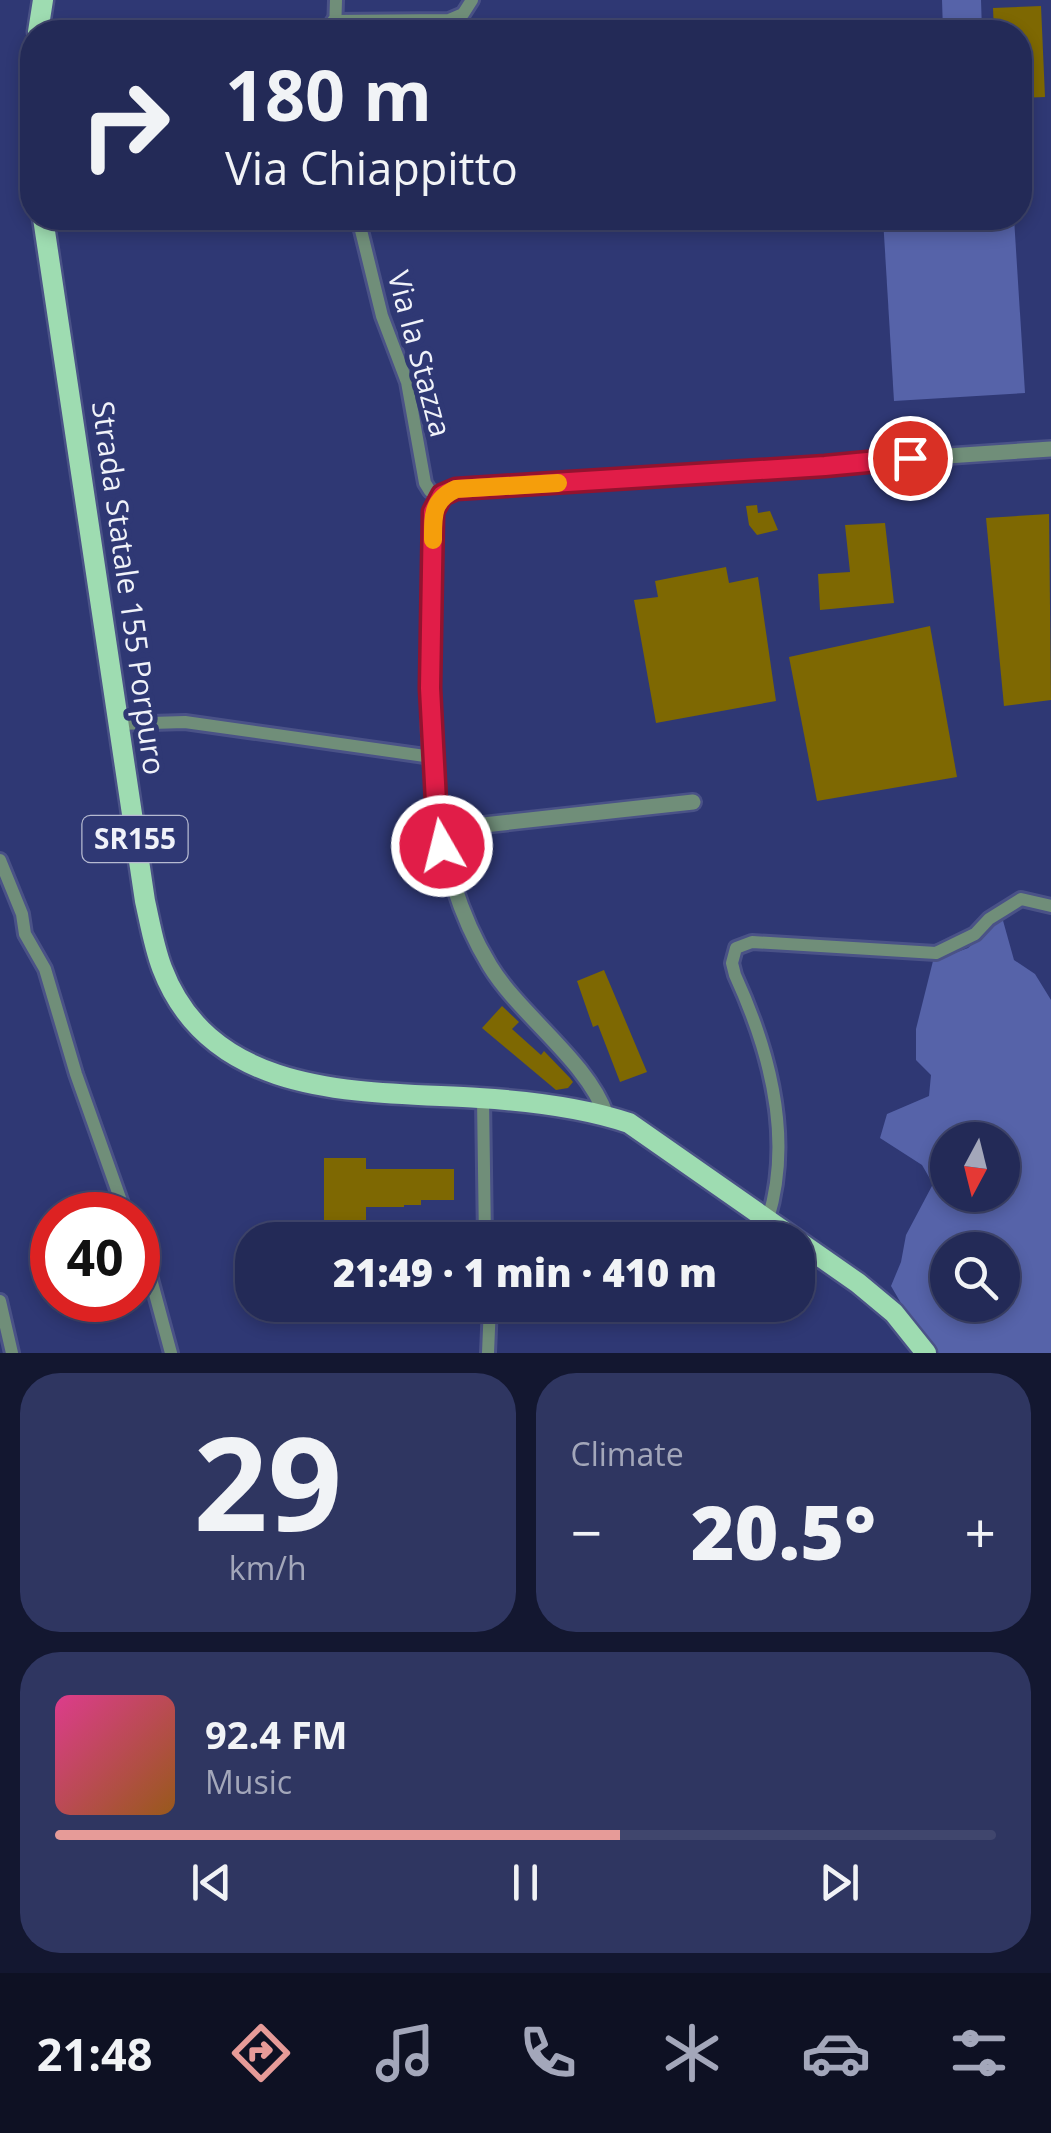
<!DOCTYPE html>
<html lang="en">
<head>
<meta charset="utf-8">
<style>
  body { margin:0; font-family:"Open Sans",sans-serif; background:#2f3661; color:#f1f3f6; height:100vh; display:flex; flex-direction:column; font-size:38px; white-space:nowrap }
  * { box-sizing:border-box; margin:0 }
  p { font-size:32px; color:#a3a7ba }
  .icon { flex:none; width:55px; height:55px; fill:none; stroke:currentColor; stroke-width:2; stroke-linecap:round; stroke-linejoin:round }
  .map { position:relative; height:1353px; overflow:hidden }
  .sheet { display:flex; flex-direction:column; gap:20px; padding:20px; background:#131730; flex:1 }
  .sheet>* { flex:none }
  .guide { position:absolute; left:20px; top:20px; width:1012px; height:210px; border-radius:40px; box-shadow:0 5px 15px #0003,0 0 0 2px #40466d; background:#232a57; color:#f1f3f6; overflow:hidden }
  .needle { width:65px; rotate:187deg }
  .buttons { position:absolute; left:930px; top:1122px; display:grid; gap:20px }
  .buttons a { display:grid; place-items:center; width:90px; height:90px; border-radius:50%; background:#232a57; box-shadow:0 5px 15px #0003,0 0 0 2px #40466d; font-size:50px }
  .speed { position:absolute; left:30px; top:1192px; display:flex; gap:20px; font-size:50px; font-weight:700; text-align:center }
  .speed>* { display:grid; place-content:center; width:130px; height:130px; border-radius:50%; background:#232a57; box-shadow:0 5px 15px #0003,0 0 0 2px #40466d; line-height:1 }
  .speed .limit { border:15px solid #d22; background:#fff; color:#111 }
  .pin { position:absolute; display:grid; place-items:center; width:85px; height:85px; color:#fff; margin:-42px; border:5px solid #fff; border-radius:50%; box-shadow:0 2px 10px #0007 }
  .me { position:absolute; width:110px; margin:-55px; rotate:352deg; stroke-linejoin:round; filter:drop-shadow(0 0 8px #0008) }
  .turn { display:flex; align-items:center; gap:35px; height:210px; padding:0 40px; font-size:45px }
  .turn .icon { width:130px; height:130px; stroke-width:2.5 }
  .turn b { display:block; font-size:70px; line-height:85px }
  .big { font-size:75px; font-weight:800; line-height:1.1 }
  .sheet .widget { flex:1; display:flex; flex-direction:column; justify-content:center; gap:15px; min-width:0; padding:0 35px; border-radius:40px; background:#2f3661 }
  .sheet .dial { align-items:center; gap:0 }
  .dial b { font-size:130px; line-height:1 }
  .song { display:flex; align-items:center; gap:30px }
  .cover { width:120px; height:120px; border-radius:15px; background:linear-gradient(135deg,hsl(330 70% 55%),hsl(30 70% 35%)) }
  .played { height:10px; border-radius:5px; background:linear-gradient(90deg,#e69b98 60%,#40466d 60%) }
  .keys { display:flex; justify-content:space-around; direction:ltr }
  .heat { display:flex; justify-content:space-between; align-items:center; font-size:55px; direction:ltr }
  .sheet .tiles { flex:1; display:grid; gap:20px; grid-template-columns:1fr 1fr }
  .widget:last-child { grid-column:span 2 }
  .trip { position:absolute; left:235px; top:1222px; width:580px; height:100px; border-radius:40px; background:#232a57; box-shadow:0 5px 15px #0003,0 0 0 2px #40466d; font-weight:800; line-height:100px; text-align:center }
  .tab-bar { display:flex; height:160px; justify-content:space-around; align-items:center; background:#0e1123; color:#a3a7ba }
  .tab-bar .icon { width:70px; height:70px }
  .tab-bar .on { color:#e69b98 }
  .tab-bar b { font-size:45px; color:#f1f3f6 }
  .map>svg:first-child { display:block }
  .green { fill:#5663a9; fill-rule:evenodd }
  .building { fill:#7e6802 }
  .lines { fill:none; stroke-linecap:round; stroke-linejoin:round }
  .minor-casing { stroke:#4a5287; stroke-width:18 }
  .tertiary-casing { stroke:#4a5287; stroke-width:20 }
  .primary-casing { stroke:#4a5287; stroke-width:25 }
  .minor { stroke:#708e79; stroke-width:12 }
  .tertiary { stroke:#708e79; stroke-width:15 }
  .primary { stroke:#9edcb1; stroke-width:20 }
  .route-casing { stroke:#92132f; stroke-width:25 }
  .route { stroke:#e11d48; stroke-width:18 }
  .slow { stroke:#f59e0b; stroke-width:18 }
  .labels { text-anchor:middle; stroke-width:10; stroke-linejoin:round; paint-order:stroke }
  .shield { fill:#2f3874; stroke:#b6bad1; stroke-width:2.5 }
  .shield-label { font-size:28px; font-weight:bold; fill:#f0f2f9 }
  .street-label { font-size:30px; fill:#f0f2f9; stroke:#2f3874 }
</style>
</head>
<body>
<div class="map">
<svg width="1051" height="1353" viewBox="0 0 1051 1353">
  <rect width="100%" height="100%" fill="#2f3874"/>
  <g class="green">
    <path d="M942 0H981L982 32H943Z"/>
    <path d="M883 218H1014L1025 393 894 401Z"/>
    <path d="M1002 917 1014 960 1035 974 1051 1000V1353H937L912 1322 891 1286 901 1262 906 1235 933 1184 922 1165 880 1138 887 1114 929 1096 931 1075 916 1060V1029L933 961 968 948ZM948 1140H1002V1195H948ZM948 1250H1002V1305H948Z"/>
  </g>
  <g class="building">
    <path d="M1041 6 1045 97 1020 98V32H994L993 8Z"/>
    <path d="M757 505 758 513 770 511 778 530 757 535 749 525 746 506Z"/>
    <path d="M1049 514 1051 700 1004 706 986 518Z"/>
    <path d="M885 523 894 603 820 610 818 574 850 572 845 525Z"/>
    <path d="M726 567 729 583 758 577 776 701 656 723 634 600 658 597 655 581Z"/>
    <path d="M930 626 957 777 817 801 789 657Z"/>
    <path d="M604 970 647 1072 620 1082 598 1025 593 1027 577 981Z"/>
    <path d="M502 1006 519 1022 512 1029 541 1055 544 1051 570 1078 573 1082 568 1088 556 1090 482 1028Z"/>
    <path d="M324 1158H366V1169H454V1200H421V1205H404V1207H366V1240H324Z"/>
  </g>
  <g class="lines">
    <defs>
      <g id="minor">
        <path d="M333 21 449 20 463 14 472 0"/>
        <path d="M335 32 336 0"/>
        <path d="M358 218 382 316 407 382 425 483 430 491 443 495"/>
        <path d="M117 724 185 722 432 757"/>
        <path d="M0 860 22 914 25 934 45 969 76 1074 126 1215"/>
        <path d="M483 1098 485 1240"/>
        <path d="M768 1219C793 1138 769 1049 735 975L732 963 736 948 752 942 936 953 975 934 989 919 1021 899 1051 906"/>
        <path d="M138 1242 148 1268 171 1353"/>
        <path d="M0 1301 12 1353"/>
        <path d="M488 1353 490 1305"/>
      </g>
      <g id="tertiary">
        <path d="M438 830 693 802"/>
        <path d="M606 1115C588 1062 520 1015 490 966 408 832 432 662 433 512 438 499 443 495 456 489L1051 449"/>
      </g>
      <g id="primary">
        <path d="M38 32 43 0"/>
        <path d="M43 218 145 901C150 923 154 947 162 968 212 1100 363 1091 479 1098 528 1101 582 1107 629 1123L858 1283 894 1313 926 1353"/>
      </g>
    </defs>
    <use href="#minor" class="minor-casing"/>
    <use href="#tertiary" class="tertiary-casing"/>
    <use href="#primary" class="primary-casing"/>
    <use href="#minor" class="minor"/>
    <use href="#tertiary" class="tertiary"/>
    <use href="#primary" class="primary"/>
  </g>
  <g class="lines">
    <defs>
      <path id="route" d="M442 846 436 802 430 688 433 512 442 495 456 489 825 466 910 458"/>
    </defs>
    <use href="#route" class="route-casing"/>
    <use href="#route" class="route"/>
    <path class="slow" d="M433 540C433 515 432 500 456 489L558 483"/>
  </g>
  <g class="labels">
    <rect class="shield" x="82.5" y="816" width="105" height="46" rx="8"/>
    <g class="shield-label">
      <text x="135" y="849">SR155</text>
    </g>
    <g class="street-label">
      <text transform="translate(419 354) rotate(75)" y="10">Via la Stazza</text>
      <text transform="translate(128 588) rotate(82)" y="10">Strada Statale 155 Porpuro</text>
    </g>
  </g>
</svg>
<div class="buttons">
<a><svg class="needle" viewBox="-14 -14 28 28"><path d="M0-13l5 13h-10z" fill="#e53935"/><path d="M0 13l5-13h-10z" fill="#a3a7ba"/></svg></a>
<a><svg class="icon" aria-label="search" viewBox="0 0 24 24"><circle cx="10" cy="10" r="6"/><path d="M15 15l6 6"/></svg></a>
</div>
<div class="speed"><div class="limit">40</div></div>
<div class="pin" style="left:910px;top:458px;background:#d93025"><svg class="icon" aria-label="arrive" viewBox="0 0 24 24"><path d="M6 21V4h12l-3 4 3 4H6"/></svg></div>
<svg class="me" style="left:442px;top:846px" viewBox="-20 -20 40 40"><circle r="17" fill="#e11d48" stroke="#fff" stroke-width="3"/><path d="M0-11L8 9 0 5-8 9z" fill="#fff"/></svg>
<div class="trip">21:49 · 1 min · 410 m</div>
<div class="guide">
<div class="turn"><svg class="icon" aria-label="right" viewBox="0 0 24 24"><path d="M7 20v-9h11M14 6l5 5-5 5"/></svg><div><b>180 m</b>Via Chiappitto</div></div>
</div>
</div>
<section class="sheet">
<div class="tiles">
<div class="widget dial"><b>29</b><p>km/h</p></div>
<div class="widget"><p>Climate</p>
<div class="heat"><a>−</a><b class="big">20.5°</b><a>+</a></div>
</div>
<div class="widget">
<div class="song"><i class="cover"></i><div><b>92.4 FM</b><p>Music</p></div></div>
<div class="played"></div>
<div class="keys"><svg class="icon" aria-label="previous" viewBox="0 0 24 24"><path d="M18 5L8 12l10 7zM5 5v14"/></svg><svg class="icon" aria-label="pause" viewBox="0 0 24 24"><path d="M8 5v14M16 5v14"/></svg><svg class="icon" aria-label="next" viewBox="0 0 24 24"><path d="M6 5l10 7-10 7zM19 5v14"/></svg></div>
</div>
</div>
</section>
<nav class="tab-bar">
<b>21:48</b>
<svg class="icon on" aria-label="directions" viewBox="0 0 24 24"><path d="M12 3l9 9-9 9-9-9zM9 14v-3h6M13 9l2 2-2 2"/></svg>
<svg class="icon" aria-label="music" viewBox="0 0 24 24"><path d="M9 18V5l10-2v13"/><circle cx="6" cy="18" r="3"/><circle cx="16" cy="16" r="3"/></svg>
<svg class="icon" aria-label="phone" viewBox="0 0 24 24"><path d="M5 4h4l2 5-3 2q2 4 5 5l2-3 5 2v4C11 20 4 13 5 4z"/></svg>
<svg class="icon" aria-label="climate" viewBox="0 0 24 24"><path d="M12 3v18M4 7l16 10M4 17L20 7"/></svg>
<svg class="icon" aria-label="car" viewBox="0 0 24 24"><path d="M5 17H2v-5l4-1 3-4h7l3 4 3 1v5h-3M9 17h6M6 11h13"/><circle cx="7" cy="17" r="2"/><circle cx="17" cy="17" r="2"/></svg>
<svg class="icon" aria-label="filters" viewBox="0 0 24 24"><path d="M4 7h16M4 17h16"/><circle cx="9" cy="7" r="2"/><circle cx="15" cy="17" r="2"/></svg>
</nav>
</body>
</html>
